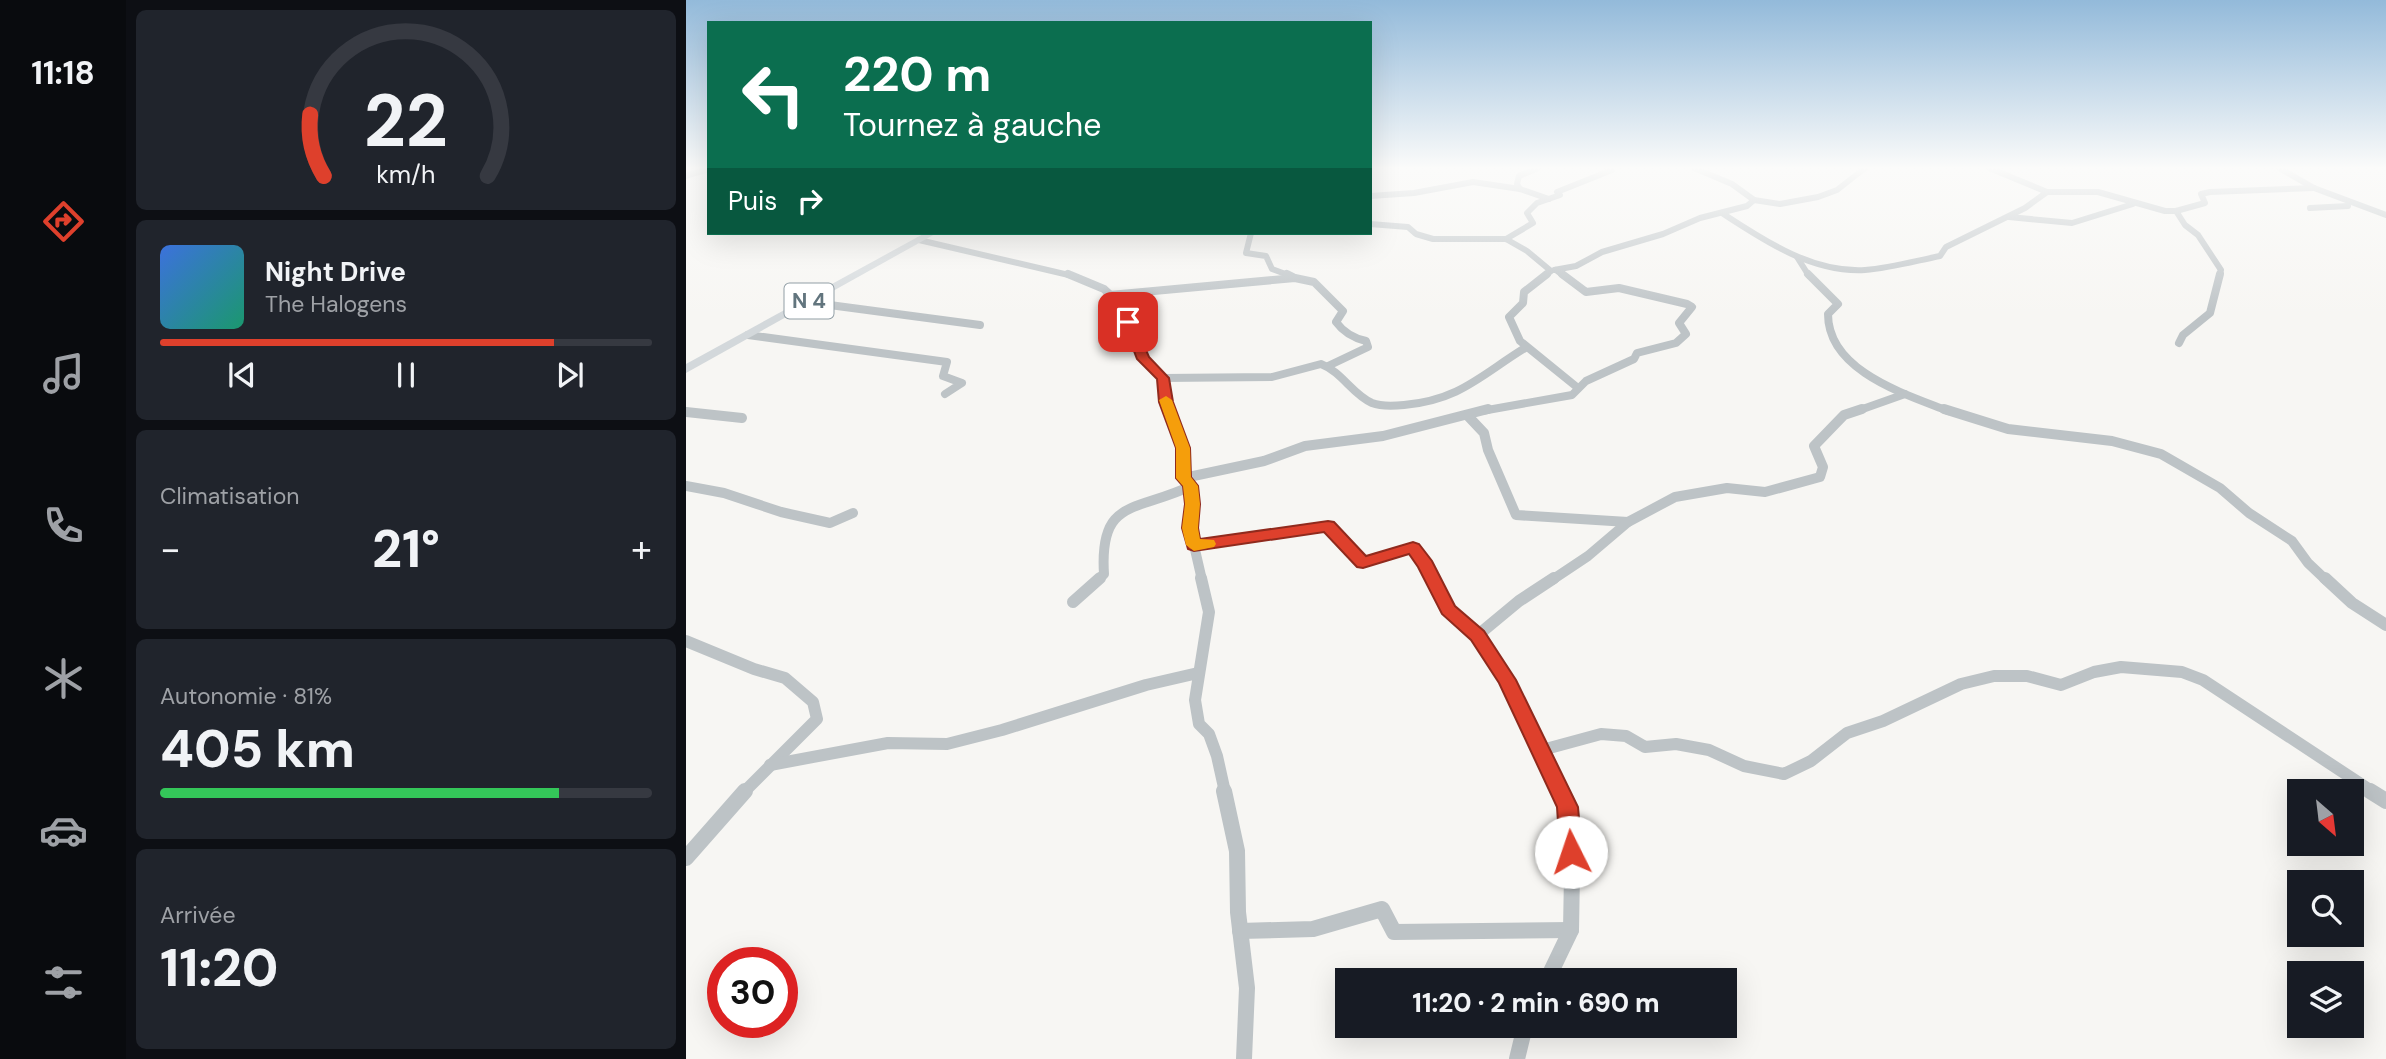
<!DOCTYPE html>
<html lang="fr">
<head>
<meta charset="utf-8">
<style>
  body { margin:0; font-family:"DM Sans",sans-serif; background:#20242c; color:#f1f3f6; height:100vh; display:flex; flex-direction:column; font-size:26px; white-space:nowrap }
  * { box-sizing:border-box; margin:0 }
  p { font-size:23px; color:#9ea1a6 }
  .icon { flex:none; width:38px; height:38px; fill:none; stroke:currentColor; stroke-width:2; stroke-linecap:round; stroke-linejoin:round }
  .map { position:relative; flex:1; overflow:hidden }
  .details { display:flex; flex-direction:column; gap:10px; padding:10px; background:#0d0f14; width:560px }
  .details>* { flex:none }
  .top-card { position:absolute; left:21px; top:21px; width:665px; height:214px; border-radius:0px; box-shadow:0 7px 28px #0002; background:#0b6e4f; color:#fff; overflow:hidden }
  .needle { width:46px; rotate:152deg }
  .fabs { position:absolute; left:1601px; top:779px; display:grid; gap:14px }
  .fabs a { display:grid; place-items:center; width:77px; height:77px; border-radius:0px; background:#171b24; box-shadow:0 7px 28px #0002; font-size:35px }
  .speed { position:absolute; left:21px; top:947px; display:flex; gap:14px; font-size:35px; font-weight:700; text-align:center }
  .speed>* { display:grid; place-content:center; width:91px; height:91px; border-radius:50%; background:#171b24; box-shadow:0 7px 28px #0002; line-height:1 }
  .speed .limit { border:10px solid #d22; background:#fff; color:#111 }
  .pin { position:absolute; display:grid; place-items:center; width:60px; height:60px; color:#fff; margin:-30px; border-radius:14px; box-shadow:0 4px 10px #0006 }
  .me { position:absolute; width:77px; margin:-38px; rotate:356deg; stroke-linejoin:round; filter:drop-shadow(0 0 5px #0008) }
  .turn { display:flex; align-items:center; gap:24px; height:147px; padding:0 21px; font-size:32px }
  .turn .icon { width:91px; height:91px; stroke-width:2.5 }
  .turn b { display:block; font-size:49px; line-height:60px }
  .then { display:flex; align-items:center; height:66px; padding:0 21px; background:#0003; gap:14px; font-size:26px }
  .big { font-size:52px; font-weight:800; line-height:1.1 }
  .details .card { flex:1; display:flex; flex-direction:column; justify-content:center; gap:10px; min-width:0; padding:0 24px; border-radius:10px; background:#20242c }
  .details .dial { align-items:center; gap:0 }
  .dial svg { height:182px; overflow:visible; fill:none; stroke:#363941; stroke-width:7; stroke-linecap:round; text-anchor:middle }
  .dial text { fill:#f1f3f6; stroke:none }
  .song { display:flex; align-items:center; gap:21px }
  .cover { width:84px; height:84px; border-radius:10px; background:linear-gradient(135deg,hsl(220 70% 55%),hsl(160 70% 35%)) }
  .played { height:7px; border-radius:4px; background:linear-gradient(90deg,#de402c 80%,#363941 80%) }
  .keys { display:flex; justify-content:space-around; direction:ltr }
  .heat { display:flex; justify-content:space-between; align-items:center; font-size:38px; direction:ltr }
  .charge { height:10px; border-radius:5px; background:linear-gradient(90deg,#34c759 81%,#363941 0) }
  .trip { position:absolute; left:649px; top:968px; width:402px; height:70px; border-radius:0px; background:#171b24; box-shadow:0 7px 28px #0002; font-weight:800; line-height:70px; text-align:center }
  main { display:flex; flex:1; min-height:0 }
  .menu { display:flex; flex-direction:column; width:126px; justify-content:space-around; align-items:center; background:#090b0e; color:#9ea1a6 }
  .menu .icon { width:49px; height:49px }
  .menu .selected { color:#de402c }
  .menu b { font-size:32px; color:#f1f3f6 }
  .map>svg:first-child { display:block }
  .lines { fill:none; stroke-linecap:round; stroke-linejoin:round }
  .street-far4 { stroke:#bdc3c6; stroke-width:6 }
  .street-far3 { stroke:#bdc3c6; stroke-width:8 }
  .street-far2 { stroke:#bdc3c6; stroke-width:10 }
  .street-far1 { stroke:#bdc3c6; stroke-width:12 }
  .street { stroke:#bdc3c6; stroke-width:16 }
  .primary { fill:#d3d8db; fill-rule:evenodd }
  .route { fill:#de402c; stroke:#902a1d; stroke-width:2 }
  .slow { fill:#f59e0b }
  .labels { text-anchor:middle; stroke-width:7; stroke-linejoin:round; paint-order:stroke }
  .shield { fill:#fff; stroke:#919ea5; stroke-width:2 }
  .shield-label { font-size:21px; font-weight:bold; fill:#62757e }
</style>
</head>
<body>
<main>
<nav class="menu">
<b>11:18</b>
<svg class="icon selected" aria-label="directions" viewBox="0 0 24 24"><path d="M12 3l9 9-9 9-9-9zM9 14v-3h6M13 9l2 2-2 2"/></svg>
<svg class="icon" aria-label="music" viewBox="0 0 24 24"><path d="M9 18V5l10-2v13"/><circle cx="6" cy="18" r="3"/><circle cx="16" cy="16" r="3"/></svg>
<svg class="icon" aria-label="phone" viewBox="0 0 24 24"><path d="M5 4h4l2 5-3 2q2 4 5 5l2-3 5 2v4C11 20 4 13 5 4z"/></svg>
<svg class="icon" aria-label="climate" viewBox="0 0 24 24"><path d="M12 3v18M4 7l16 10M4 17L20 7"/></svg>
<svg class="icon" aria-label="car" viewBox="0 0 24 24"><path d="M5 17H2v-5l4-1 3-4h7l3 4 3 1v5h-3M9 17h6M6 11h13"/><circle cx="7" cy="17" r="2"/><circle cx="17" cy="17" r="2"/></svg>
<svg class="icon" aria-label="filters" viewBox="0 0 24 24"><path d="M4 7h16M4 17h16"/><circle cx="9" cy="7" r="2"/><circle cx="15" cy="17" r="2"/></svg>
</nav>
<section class="details">
<div class="card dial"><svg viewBox="0 0 100 80">
<path d="M14 69A42 42 0 1 1 86 69"/>
<path d="M14 69A42 42 0 0 1 8 42" stroke="#de402c"/>
<text x="50" y="56" font-size="32" font-weight="700">22</text>
<text x="50" y="72" font-size="11">km/h</text>
</svg></div>
<div class="card">
<div class="song"><i class="cover"></i><div><b>Night Drive</b><p>The Halogens</p></div></div>
<div class="played"></div>
<div class="keys"><svg class="icon" aria-label="previous" viewBox="0 0 24 24"><path d="M18 5L8 12l10 7zM5 5v14"/></svg><svg class="icon" aria-label="pause" viewBox="0 0 24 24"><path d="M8 5v14M16 5v14"/></svg><svg class="icon" aria-label="next" viewBox="0 0 24 24"><path d="M6 5l10 7-10 7zM19 5v14"/></svg></div>
</div>
<div class="card"><p>Climatisation</p>
<div class="heat"><a>−</a><b class="big">21°</b><a>+</a></div>
</div>
<div class="card"><p>Autonomie · 81%</p><b class="big">405 km</b><div class="charge"></div></div>
<div class="card"><p>Arrivée</p><b class="big">11:20</b></div>
</section>
<div class="map">
<svg width="1700" height="1059" viewBox="0 0 1700 1059">
  <rect width="100%" height="100%" fill="#f7f6f3"/>
  <g class="lines">
    <g class="street-far4">
      <path d="M1008 168 1046 184 1068 200 1094 204 1132 197 1151 190 1179 168"/>
      <path d="M1303 168 1361 192"/>
      <path d="M1593 168 1628 188 1700 215"/>
      <path d="M0 176 23 169"/>
      <path d="M834 189 831 184 833 176 852 168"/>
      <path d="M684 196 728 193 787 182 834 189 863 199"/>
      <path d="M1624 208 1662 206"/>
      <path d="M1490 211 1499 225 1512 235 1535 270 1533 276"/>
      <path d="M1036 213C1079 241 1126 273 1179 270 1205 268 1229 261 1254 256L1260 247 1339 208 1361 192H1412L1479 211H1490L1519 203 1515 194 1524 192 1628 188"/>
      <path d="M1323 217 1386 223 1447 204"/>
      <path d="M684 224 722 227 730 234 747 239H820L841 251 865 271 858 276"/>
      <path d="M565 233 560 253 580 256 586 269 605 276"/>
      <path d="M820 239 847 223 841 213 851 203 874 195 871 192 926 170 924 168"/>
      <path d="M233 240 387 276"/>
      <path d="M1111 257 1123 276"/>
      <path d="M868 270 890 266 916 252 977 234 1014 218 1061 206 1068 200"/>
      <path d="M870 270 878 276"/>
    </g>
    <g class="street-far3">
      <path d="M382 274 418 289 432 302 458 359 477 378 483 411"/>
      <path d="M601 274 607 277"/>
      <path d="M861 274 838 292 837 303 823 317 834 341 892 388"/>
      <path d="M1122 274 1152 304 1142 314C1142 371 1219 394 1262 411"/>
      <path d="M424 295 609 278 628 282 657 311 650 322C658 333 667 338 680 341L682 347 642 366"/>
      <path d="M121 302 294 325"/>
      <path d="M62 335 261 362 257 376 276 383 259 394"/>
      <path d="M1493 343 1497 335 1524 313 1534 274"/>
      <path d="M477 378 586 377 635 364C656 372 666 394 686 403 696 407 708 406 718 405 774 400 795 375 839 348"/>
      <path d="M796 411 886 395 900 381 948 359 951 353 990 343 1000 334 993 323 1006 307 1001 304 933 288 900 292 876 274"/>
      <path d="M1171 411 1219 394"/>
    </g>
    <g class="street-far2">
      <path d="M483 409 497 448 498 478 505 486 507 504 504 528 516 580"/>
      <path d="M1258 409 1322 429 1426 441 1475 454 1534 488 1563 513 1606 541 1622 563 1640 580"/>
      <path d="M0 412 56 418"/>
      <path d="M781 415 798 433 802 450 830 515 942 522"/>
      <path d="M498 478 578 461 619 446 697 436 802 409"/>
      <path d="M0 486 38 493 95 512 144 523 167 513"/>
      <path d="M508 546 642 526 677 563 727 547 747 580"/>
      <path d="M412 580 418 574C413 498 450 512 505 486"/>
      <path d="M866 580 902 556 942 522 989 497 1041 488 1079 492 1134 477 1137 467 1128 446 1158 415 1176 409"/>
    </g>
    <g class="street-far1">
      <path d="M515 578 523 612 509 700 513 724 523 734 531 756 539 792"/>
      <path d="M747 578 762 609 792 635"/>
      <path d="M868 578 833 601 792 635 821 680 874 792"/>
      <path d="M1639 578 1666 603 1700 625"/>
      <path d="M387 602 414 578"/>
      <path d="M0 641 68 669 99 678 127 702 131 719 58 792"/>
      <path d="M856 750 915 734 940 736 959 747 990 744 1023 750 1058 766 1098 774 1125 761 1161 733 1197 721 1275 684 1308 676H1341L1375 685 1408 672 1435 667 1496 672 1517 680 1687 792"/>
      <path d="M84 765 202 743 261 744 316 730 460 685 512 673"/>
    </g>
    <g class="street">
      <path d="M538 791 551 851 552 912 561 988 558 1059"/>
      <path d="M1684 791 1700 801"/>
      <path d="M0 858 59 791"/>
      <path d="M554 931 627 929 696 909 708 932 885 930"/>
      <path d="M861 980 885 930 886 874 881 808 873 791"/>
      <path d="M831 1059 839 1026"/>
    </g>
    <path class="primary" d="M239 233H251L0 373V364Z"/>
  </g>
  <linearGradient id="sky" x2="0" y2="1"><stop stop-color="#93bada"/><stop offset="0.53" stop-color="#fbfbfa"/><stop offset="1" stop-color="#fbfbfa" stop-opacity="0"/></linearGradient>
  <rect width="1700" height="317" fill="url(#sky)"/>
  <path class="route" d="M438 320H447L463 357 483 378 487 402 504 448 505 477 512 486 514 504 512 528 514 539 642 521 648 522 680 556 727 542 733 544 746 561 769 606 798 631 830 680 892 807 896 852 893 859 885 862 877 859 874 852 871 807 813 683 785 640 756 614 732 567 723 554 677 568 671 567 638 532 508 551 502 549 496 528 499 504 497 486 490 478V448L473 402 471 379 451 359 437 322Z"/>
  <path class="slow" d="M480 396 486 400 504 448 505 477 512 486 514 504 512 528 514 539 528 540 530 544 528 547 508 551 500 545 496 528 499 504 497 486 490 478V448L473 400Z"/>
  <g class="labels">
    <rect class="shield" x="98.5" y="283.5" width="49" height="35" rx="5"/>
    <g class="shield-label">
      <text x="123" y="308">N 4</text>
    </g>
  </g>
</svg>
<div class="fabs">
<a><svg class="needle" viewBox="-14 -14 28 28"><path d="M0-13l5 13h-10z" fill="#e53935"/><path d="M0 13l5-13h-10z" fill="#9ea1a6"/></svg></a>
<a><svg class="icon" aria-label="search" viewBox="0 0 24 24"><circle cx="10" cy="10" r="6"/><path d="M15 15l6 6"/></svg></a>
<a><svg class="icon" aria-label="layers" viewBox="0 0 24 24"><path d="M12 4l9 5-9 5-9-5zM3 14l9 5 9-5"/></svg></a>
</div>
<div class="speed"><div class="limit">30</div></div>
<div class="pin" style="left:442px;top:322px;background:#d93025"><svg class="icon" aria-label="arrive" viewBox="0 0 24 24"><path d="M6 21V4h12l-3 4 3 4H6"/></svg></div>
<svg class="me" style="left:885px;top:852px" viewBox="-20 -20 40 40"><circle r="19" fill="#fff"/><path d="M0-13L10 11 0 6-10 11z" fill="#de402c"/></svg>
<div class="trip">11:20 · 2 min · 690 m</div>
<div class="top-card">
<div class="turn"><svg class="icon" aria-label="left" viewBox="0 0 24 24"><path d="M17 20v-9H6M10 6l-5 5 5 5"/></svg><div><b>220 m</b>Tournez à gauche</div></div>
<div class="then">Puis<svg class="icon" aria-label="right" viewBox="0 0 24 24"><path d="M7 20v-9h11M14 6l5 5-5 5"/></svg></div>
</div>
</div>
</main>
</body>
</html>
